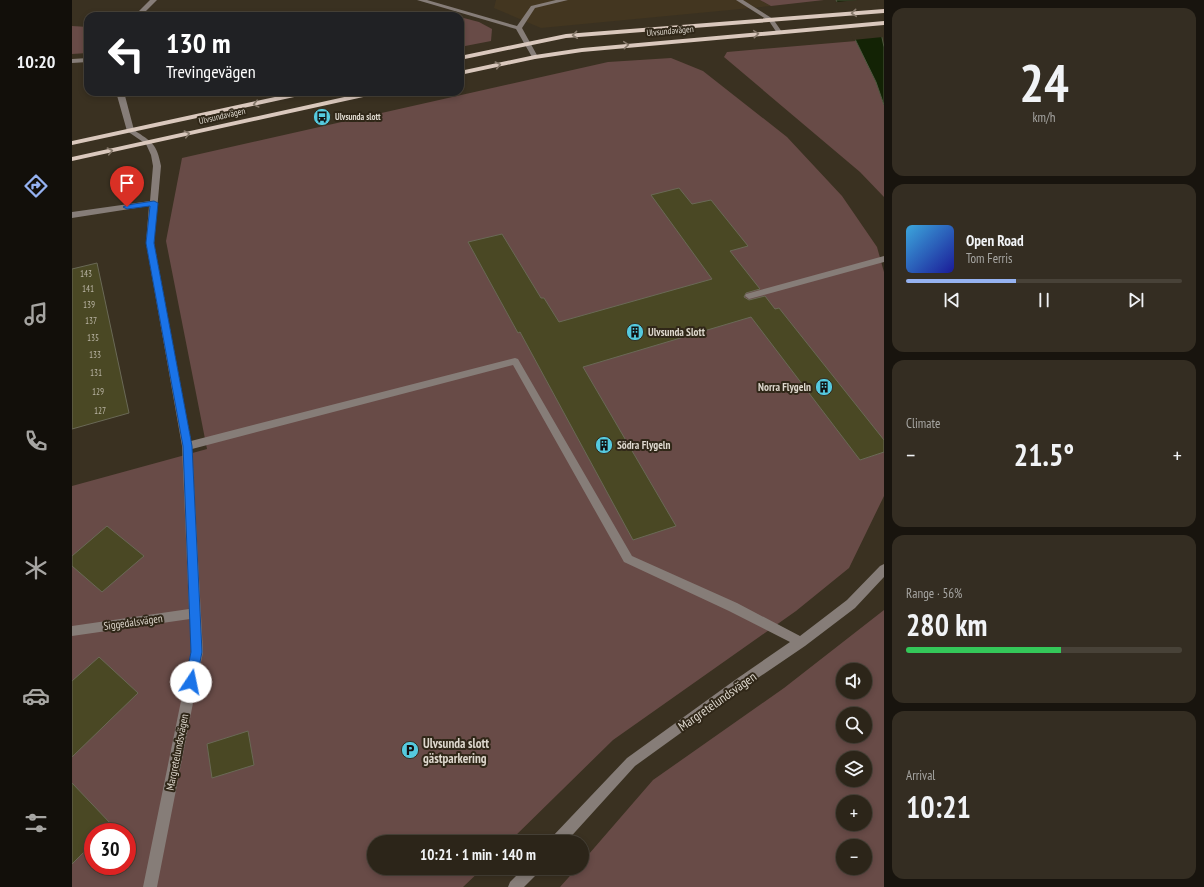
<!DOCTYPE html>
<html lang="en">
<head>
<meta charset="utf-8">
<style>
  body { margin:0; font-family:"PT Sans Narrow",sans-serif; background:#342d22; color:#f1f3f6; height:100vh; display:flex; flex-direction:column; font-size:15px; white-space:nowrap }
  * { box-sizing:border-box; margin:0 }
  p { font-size:13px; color:#a6a5a2 }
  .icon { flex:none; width:22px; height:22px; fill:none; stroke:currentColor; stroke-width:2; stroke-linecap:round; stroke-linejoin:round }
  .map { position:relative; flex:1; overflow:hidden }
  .details { display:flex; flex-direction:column; gap:8px; padding:8px; background:#18140e; width:320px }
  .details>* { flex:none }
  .top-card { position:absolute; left:12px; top:12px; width:380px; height:84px; border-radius:12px; box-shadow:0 2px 6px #0003,0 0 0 1px #484238; background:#202124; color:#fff; overflow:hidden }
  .tools { position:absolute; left:764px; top:663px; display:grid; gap:8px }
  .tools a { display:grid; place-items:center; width:36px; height:36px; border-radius:50%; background:#2c2519; box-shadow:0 2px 6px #0003,0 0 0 1px #484238; font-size:20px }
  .speed { position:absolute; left:12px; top:823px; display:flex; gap:8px; font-size:20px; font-weight:700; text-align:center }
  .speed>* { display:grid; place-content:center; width:52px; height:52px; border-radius:50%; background:#2c2519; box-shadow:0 2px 6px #0003,0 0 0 1px #484238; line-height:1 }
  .speed .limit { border:6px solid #d22; background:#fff; color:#111 }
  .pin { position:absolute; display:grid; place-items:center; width:34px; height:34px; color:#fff; margin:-41px -17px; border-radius:50% 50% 50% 0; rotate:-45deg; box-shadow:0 0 4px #0007 }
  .pin .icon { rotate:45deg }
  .me { position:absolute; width:44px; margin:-22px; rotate:11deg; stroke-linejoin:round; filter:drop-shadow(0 0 3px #0008) }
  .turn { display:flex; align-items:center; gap:14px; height:84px; padding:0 16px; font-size:18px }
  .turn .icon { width:52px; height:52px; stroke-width:2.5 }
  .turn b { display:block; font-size:28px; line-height:34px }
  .big { font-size:30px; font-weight:800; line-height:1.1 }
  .details .widget { flex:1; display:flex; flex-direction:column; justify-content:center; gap:6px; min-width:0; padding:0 14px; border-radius:12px; background:#342d22 }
  .details .dial { align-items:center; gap:0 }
  .dial b { font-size:52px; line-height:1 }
  .song { display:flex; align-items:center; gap:12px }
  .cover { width:48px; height:48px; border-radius:6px; background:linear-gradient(135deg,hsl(200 70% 55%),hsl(240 70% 35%)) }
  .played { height:4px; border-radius:2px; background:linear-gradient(90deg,#95b2f1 40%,#484238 40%) }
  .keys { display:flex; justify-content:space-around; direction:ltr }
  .heat { display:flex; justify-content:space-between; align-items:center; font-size:22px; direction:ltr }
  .charge { height:6px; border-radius:3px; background:linear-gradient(90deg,#34c759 56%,#484238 0) }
  .trip { position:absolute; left:295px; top:835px; width:222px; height:40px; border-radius:20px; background:#2c2519; box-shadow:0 2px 6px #0003,0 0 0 1px #484238; font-weight:800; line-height:40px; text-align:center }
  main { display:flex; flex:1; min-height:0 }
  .menu { display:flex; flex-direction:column; width:72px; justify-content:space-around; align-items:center; background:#120f0a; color:#a6a5a2 }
  .menu .icon { width:28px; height:28px }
  .menu .current { color:#95b2f1 }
  .menu b { font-size:18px; color:#f1f3f6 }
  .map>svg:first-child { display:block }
  .built { fill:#433620 }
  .green { fill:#684b47; fill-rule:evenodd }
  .water { fill:#132305; stroke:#505941 }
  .pier { fill:#3a3121 }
  .building { fill:#4a4824; stroke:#6a6956 }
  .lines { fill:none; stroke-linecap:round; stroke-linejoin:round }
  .minor { fill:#867d78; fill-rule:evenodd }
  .major { fill:#dac8bd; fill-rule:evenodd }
  .oneway { stroke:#85786a }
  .route { fill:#1a73e8; stroke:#114b97 }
  .labels { text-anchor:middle; stroke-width:4; stroke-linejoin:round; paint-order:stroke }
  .far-street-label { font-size:9px; fill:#ddd7cd; stroke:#302718 }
  .far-poi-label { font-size:9px; font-weight:bold; fill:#ddd7cd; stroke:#302718; text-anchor:start }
  .number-label { font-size:9px; fill:#b8b3a3 }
  .poi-label { font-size:11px; font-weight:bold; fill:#ddd7cd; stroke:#302718; text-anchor:start }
  .street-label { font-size:11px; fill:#ddd7cd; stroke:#302718 }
  .near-street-label { font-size:13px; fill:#ddd7cd; stroke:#302718 }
  .near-poi-label { font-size:13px; font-weight:bold; fill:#ddd7cd; stroke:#302718; text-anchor:start }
</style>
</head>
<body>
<main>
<nav class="menu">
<b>10:20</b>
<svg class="icon current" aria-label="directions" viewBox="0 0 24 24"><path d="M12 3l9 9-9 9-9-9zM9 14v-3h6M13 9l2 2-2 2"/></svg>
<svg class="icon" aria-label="music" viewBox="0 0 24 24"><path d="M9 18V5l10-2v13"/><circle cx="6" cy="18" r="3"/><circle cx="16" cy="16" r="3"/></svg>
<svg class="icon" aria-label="phone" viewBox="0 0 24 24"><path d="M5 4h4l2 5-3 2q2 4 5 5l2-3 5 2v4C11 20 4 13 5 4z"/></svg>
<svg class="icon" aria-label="climate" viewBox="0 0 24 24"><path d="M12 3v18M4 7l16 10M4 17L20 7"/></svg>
<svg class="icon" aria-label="car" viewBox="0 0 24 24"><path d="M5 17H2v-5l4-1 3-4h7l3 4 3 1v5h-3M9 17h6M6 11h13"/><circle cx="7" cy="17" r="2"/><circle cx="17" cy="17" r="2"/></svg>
<svg class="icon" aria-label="filters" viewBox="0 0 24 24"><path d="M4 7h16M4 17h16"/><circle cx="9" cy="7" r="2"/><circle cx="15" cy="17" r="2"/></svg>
</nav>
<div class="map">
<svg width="812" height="887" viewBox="0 0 812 887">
  <rect width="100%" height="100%" fill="#3a3121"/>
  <path class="built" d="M424 0H688L699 6 469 28 422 8Z"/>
  <g class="green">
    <path d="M688 0H752L699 6Z"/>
    <path d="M388 17 407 22 420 29 419 41 388 47Z"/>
    <path d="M0 26 16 27V53L0 54Z"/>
    <path d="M784 41 804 82 812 105V197L788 172 652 57 655 52Z"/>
    <path d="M599 58 631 71 715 137 770 196 805 247 812 272V496L777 568 724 611 541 740 437 842H302V868H411L391 887H0V486L135 449 94 241 110 158 536 62ZM21 832H55V866H21Z"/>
    <path d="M812 610V887H488L505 868H510V862L581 780 712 688ZM771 670H793V692H771ZM771 714H793V736H771ZM771 758H793V780H771ZM771 802H793V824H771ZM771 846H793V868H771Z"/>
  </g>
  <path class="water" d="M764 0H802L812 47V105L804 82Z"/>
  <path class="pier" d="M786 0H804L811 37 781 40 763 2Z"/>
  <g class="building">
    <path d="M607 188 620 204 639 200 676 246 658 251 688 289 674 293 672 297 677 300 693 296 703 309 707 308 812 440V452L788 460 679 317 511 367 604 526 561 540 448 332 446 333 396 242 430 234 469 298H472L487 322 640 279 579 195Z"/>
    <path d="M25 263 57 413 0 429V269Z"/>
    <path d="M35 526 72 556 30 592 0 566V556Z"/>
    <path d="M27 657 66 693 0 757V681Z"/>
    <path d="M176 731 182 765 140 778 135 744Z"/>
    <path d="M0 783 39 824 32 832H21V843L0 864Z"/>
  </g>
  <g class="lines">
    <g class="minor">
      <path d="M78 0H85L69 16H62Z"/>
      <path d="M345 0H355L445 26 459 6 484 0H496L463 8 450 28 466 57 463 59 460 57 444 29Z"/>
      <path d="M664 0H671L701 19 710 32 709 33H705L697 21Z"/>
      <path d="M16 58V62L0 63V59Z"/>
      <path d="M44 92H52L62 130C80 142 85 144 89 166L82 243 119 441 443 358 446 359 560 556 665 603 728 636 775 600 808 566 812 564V577L783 608 733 646 671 688 563 766 494 842H478L480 837 555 758 663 680 718 642 657 611 552 562 441 365 120 449 131 652 85 887H71L119 652 118 619 0 636V626L117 609 110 446 74 243 77 206 0 218V212L78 201 81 166 79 155 74 144 55 131Z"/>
      <path d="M812 256V262L677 299 673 296 674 294Z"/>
      <path d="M452 868H468L466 873 452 887H436L438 882Z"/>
    </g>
    <g class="major">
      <path d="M812 9V13L494 38 388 60V56L494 34Z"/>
      <path d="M812 21V25L510 52 463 59 388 75V71L463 55 510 48Z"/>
      <path d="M226 92H240L236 94 0 145V141Z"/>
      <path d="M295 92H309L305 94 0 161V157Z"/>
    </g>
  </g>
  <defs><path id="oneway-chevron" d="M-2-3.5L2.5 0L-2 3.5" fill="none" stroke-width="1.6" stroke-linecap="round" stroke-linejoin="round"/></defs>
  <g class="oneway">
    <use href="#oneway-chevron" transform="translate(782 13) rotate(175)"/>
    <use href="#oneway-chevron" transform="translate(684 34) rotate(-5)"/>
    <use href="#oneway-chevron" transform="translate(503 35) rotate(174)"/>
    <use href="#oneway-chevron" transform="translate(554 45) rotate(-5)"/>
    <use href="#oneway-chevron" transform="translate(426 65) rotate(-13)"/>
    <use href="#oneway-chevron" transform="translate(184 104) rotate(167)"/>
    <use href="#oneway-chevron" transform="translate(115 134) rotate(-13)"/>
    <use href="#oneway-chevron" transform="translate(38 151) rotate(-12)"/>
  </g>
  <path class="route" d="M82 201 86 203 82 243 120 446 130 652 124 682 123 685 119 687 115 685 113 682 119 652 111 446 74 243 78 206 55 209 51 207 55 205Z"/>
  <defs>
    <symbol id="bus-disc" viewBox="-11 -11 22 22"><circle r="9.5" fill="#55cadf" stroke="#302718"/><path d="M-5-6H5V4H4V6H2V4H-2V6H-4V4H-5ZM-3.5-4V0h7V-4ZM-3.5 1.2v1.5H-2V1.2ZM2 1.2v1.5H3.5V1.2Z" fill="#111"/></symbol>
    <symbol id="building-disc" viewBox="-11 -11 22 22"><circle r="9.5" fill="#55cadf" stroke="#302718"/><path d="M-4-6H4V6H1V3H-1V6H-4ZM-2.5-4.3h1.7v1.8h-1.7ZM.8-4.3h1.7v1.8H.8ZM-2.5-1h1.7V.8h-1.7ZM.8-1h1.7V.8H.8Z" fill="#111"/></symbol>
    <symbol id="parking-disc" viewBox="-11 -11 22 22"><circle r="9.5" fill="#55cadf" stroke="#302718"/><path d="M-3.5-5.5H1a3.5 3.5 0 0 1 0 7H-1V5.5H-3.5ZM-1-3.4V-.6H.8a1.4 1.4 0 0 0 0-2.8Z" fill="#111"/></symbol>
  </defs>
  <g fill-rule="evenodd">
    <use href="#bus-disc" x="240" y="107" width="20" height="20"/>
    <use href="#building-disc" x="553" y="322" width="20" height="20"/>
    <use href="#building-disc" x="742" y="377" width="20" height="20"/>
    <use href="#building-disc" x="522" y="435" width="20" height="20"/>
    <use href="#parking-disc" x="328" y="740" width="20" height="20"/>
  </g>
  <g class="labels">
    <g class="far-street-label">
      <text transform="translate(598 31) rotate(-5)" y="3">Ulvsundavägen</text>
      <text transform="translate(150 116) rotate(-13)" y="3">Ulvsundavägen</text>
    </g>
    <g class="far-poi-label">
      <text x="263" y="120">Ulvsunda slott</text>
    </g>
    <g class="number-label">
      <text x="14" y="277">143</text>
      <text x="16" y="292">141</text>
      <text x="17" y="308">139</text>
      <text x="19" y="324">137</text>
      <text x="21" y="341">135</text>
      <text x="23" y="358">133</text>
      <text x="24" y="376">131</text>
      <text x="26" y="395">129</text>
      <text x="28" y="414">127</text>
    </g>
    <g class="poi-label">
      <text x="576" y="336">Ulvsunda Slott</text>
      <text x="739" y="391" text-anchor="end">Norra Flygeln</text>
      <text x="545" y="449">Södra Flygeln</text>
    </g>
    <g class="street-label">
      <text transform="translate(61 622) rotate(-8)" y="4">Siggedalsvägen</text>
      <text transform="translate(105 752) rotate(-79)" y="4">Margretelundsvägen</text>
    </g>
    <g class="near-street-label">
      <text transform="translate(645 701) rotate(-35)" y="5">Margretelundsvägen</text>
    </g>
    <g class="near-poi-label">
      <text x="351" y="748">Ulvsunda slott<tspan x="351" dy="15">gästparkering</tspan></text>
    </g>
  </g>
</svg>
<div class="tools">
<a><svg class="icon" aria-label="sound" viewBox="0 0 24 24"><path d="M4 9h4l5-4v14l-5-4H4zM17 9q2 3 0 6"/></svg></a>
<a><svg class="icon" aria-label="search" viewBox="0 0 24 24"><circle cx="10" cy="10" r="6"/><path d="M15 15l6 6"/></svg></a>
<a><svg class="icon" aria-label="layers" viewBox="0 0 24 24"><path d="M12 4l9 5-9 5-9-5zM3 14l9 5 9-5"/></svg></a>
<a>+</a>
<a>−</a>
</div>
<div class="speed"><div class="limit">30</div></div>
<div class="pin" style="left:55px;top:207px;background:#d93025"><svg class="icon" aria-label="arrive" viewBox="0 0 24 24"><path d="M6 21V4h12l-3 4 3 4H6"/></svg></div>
<svg class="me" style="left:119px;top:682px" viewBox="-20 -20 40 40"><circle r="19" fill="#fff"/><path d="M0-13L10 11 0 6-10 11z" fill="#1a73e8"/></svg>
<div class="trip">10:21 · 1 min · 140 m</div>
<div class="top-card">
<div class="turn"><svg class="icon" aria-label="left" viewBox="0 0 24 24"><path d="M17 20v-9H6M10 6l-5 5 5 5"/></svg><div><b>130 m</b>Trevingevägen</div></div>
</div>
</div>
<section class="details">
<div class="widget dial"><b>24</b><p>km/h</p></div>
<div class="widget">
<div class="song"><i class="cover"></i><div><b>Open Road</b><p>Tom Ferris</p></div></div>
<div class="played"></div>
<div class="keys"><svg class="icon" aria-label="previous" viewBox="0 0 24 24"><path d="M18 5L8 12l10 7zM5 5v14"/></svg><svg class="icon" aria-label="pause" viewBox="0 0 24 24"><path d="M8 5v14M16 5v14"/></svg><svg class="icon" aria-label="next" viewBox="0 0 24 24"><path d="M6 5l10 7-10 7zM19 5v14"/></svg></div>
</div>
<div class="widget"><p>Climate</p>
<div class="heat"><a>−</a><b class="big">21.5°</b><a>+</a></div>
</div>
<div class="widget"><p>Range · 56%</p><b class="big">280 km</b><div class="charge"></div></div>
<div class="widget"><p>Arrival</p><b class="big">10:21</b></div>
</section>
</main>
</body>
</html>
